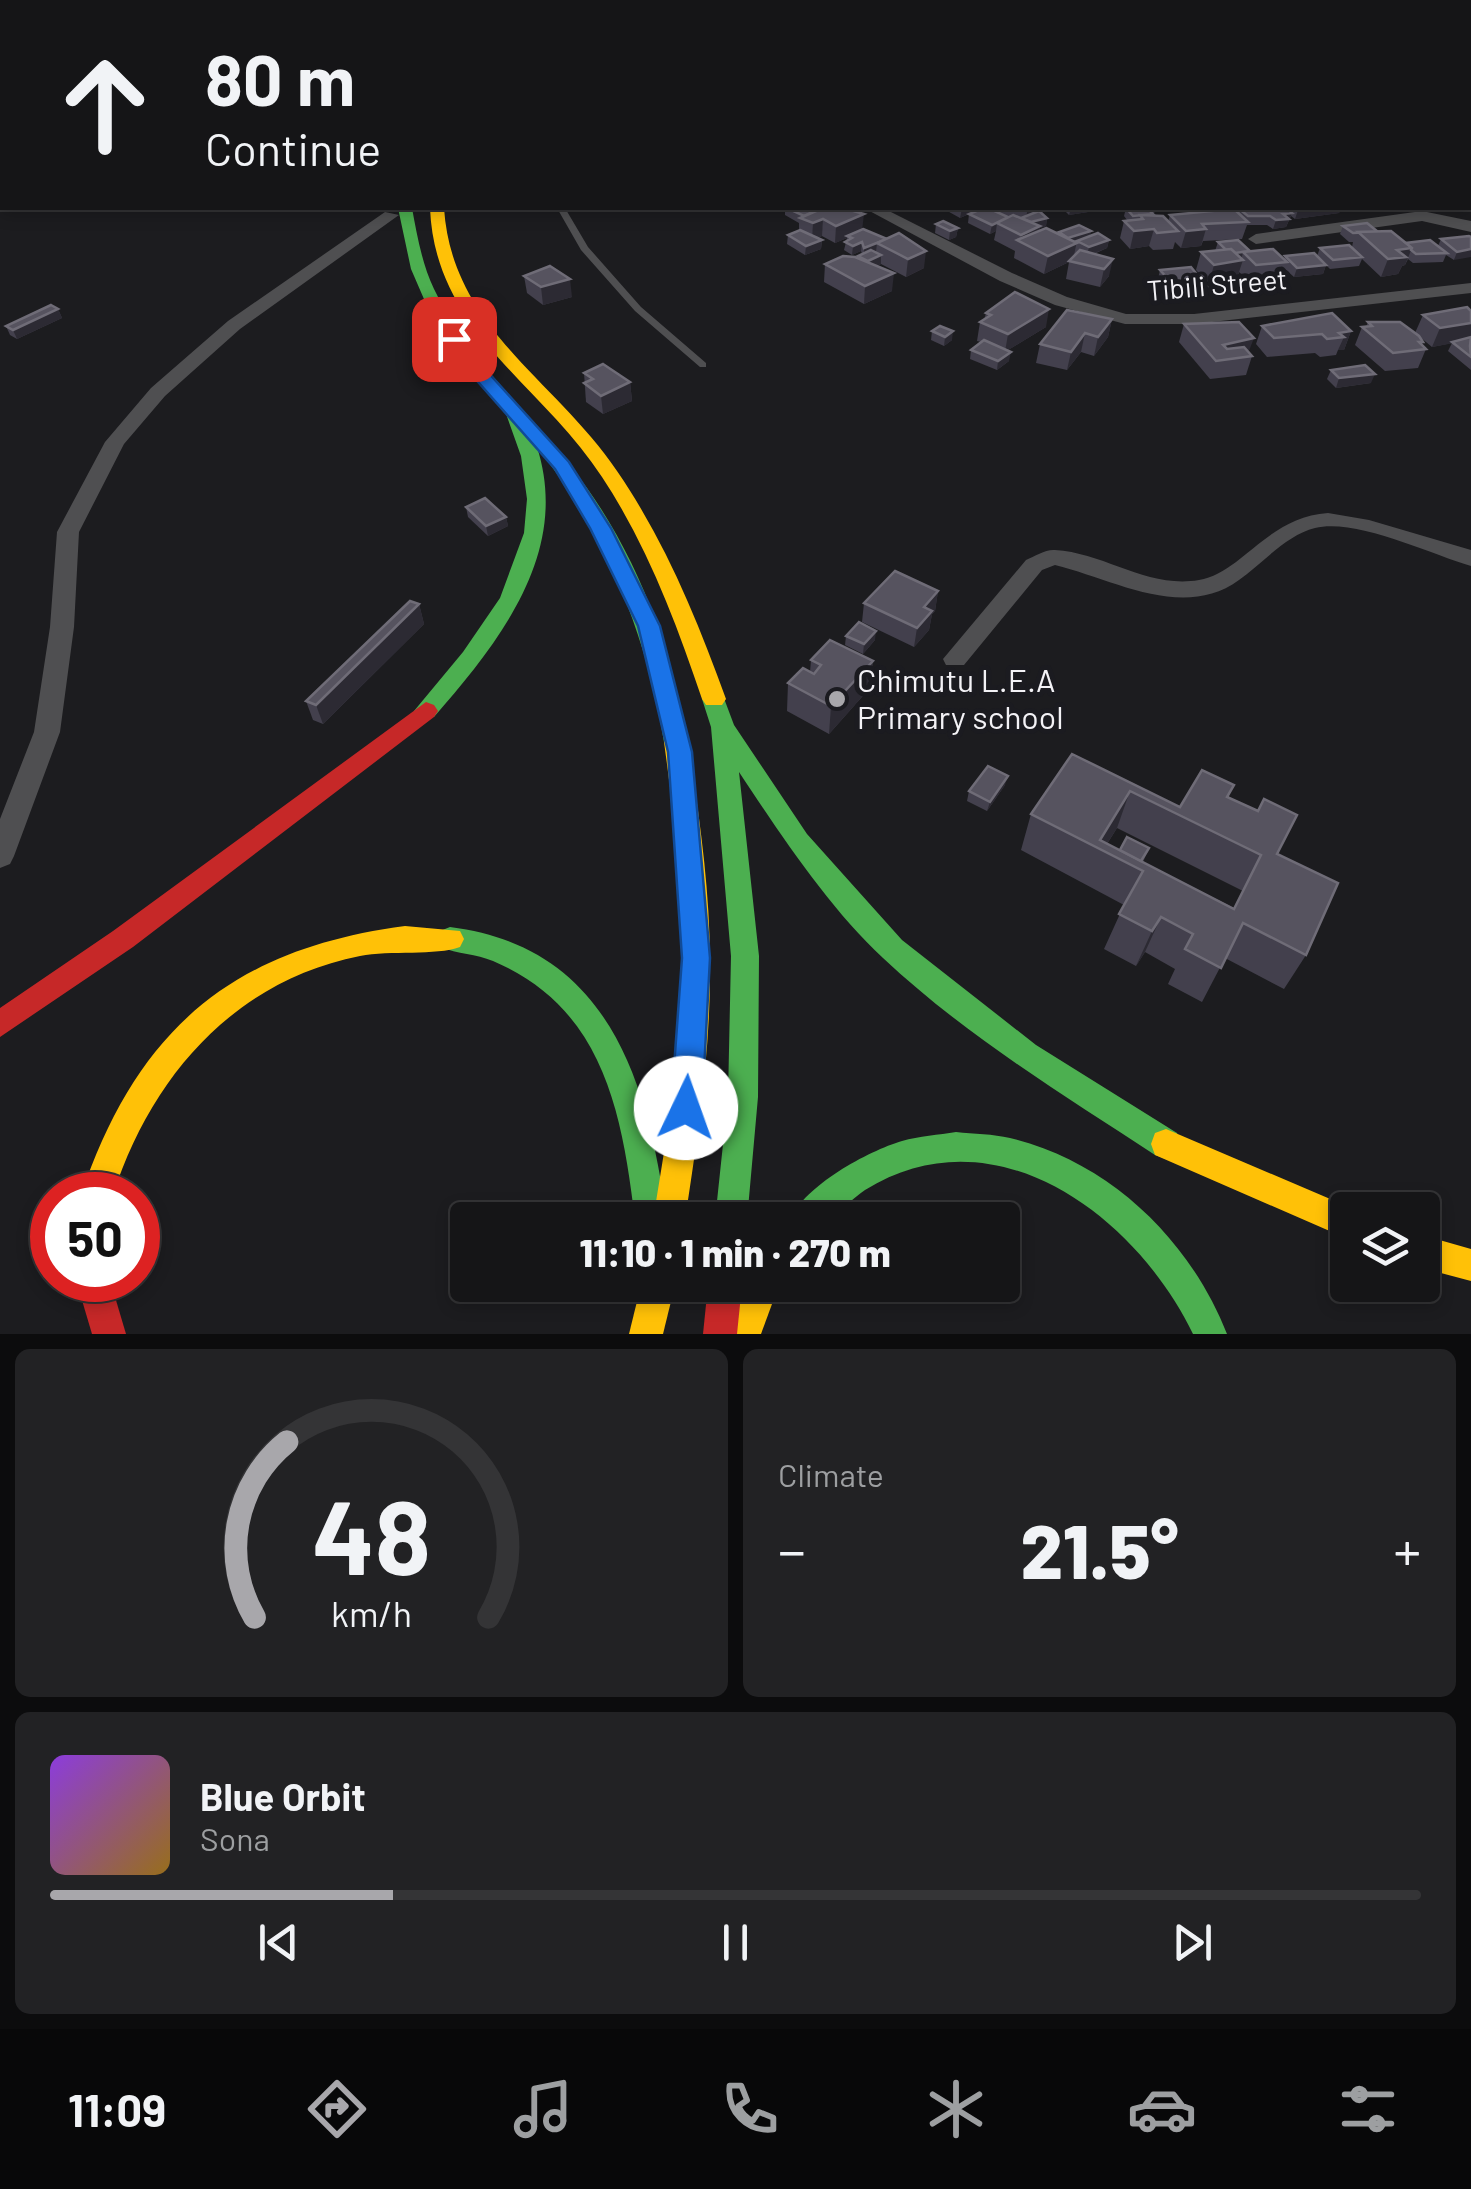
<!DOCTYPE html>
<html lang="en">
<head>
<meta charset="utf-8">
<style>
  body { margin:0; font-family:Barlow,sans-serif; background:#222224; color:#f1f3f6; height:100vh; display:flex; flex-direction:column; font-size:38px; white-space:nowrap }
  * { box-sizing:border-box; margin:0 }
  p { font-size:32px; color:#9d9fa1 }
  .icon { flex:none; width:55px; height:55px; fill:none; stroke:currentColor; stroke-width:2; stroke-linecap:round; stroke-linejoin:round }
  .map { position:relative; height:1334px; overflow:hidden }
  .panel { display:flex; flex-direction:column; gap:15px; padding:15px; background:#0c0c0d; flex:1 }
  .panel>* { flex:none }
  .guide { position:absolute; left:0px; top:0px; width:1472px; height:210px; box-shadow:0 5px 15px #0003,0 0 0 2px #343436; background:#151517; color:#f1f3f6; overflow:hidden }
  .tools { position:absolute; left:1330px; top:1192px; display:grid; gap:20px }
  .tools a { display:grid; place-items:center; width:110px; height:110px; border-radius:10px; background:#151517; box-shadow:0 5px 15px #0003,0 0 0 2px #343436; font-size:50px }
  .speed { position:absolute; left:30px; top:1172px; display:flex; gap:20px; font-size:50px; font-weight:700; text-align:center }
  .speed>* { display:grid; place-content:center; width:130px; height:130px; border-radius:50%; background:#151517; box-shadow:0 5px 15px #0003,0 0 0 2px #343436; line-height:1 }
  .speed .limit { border:15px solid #d22; background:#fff; color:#111 }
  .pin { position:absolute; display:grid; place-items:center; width:85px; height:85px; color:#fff; margin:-42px; border-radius:20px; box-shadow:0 5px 15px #0006 }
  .me { position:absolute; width:110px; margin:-55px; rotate:3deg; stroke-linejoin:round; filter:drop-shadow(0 0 8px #0008) }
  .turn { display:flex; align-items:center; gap:35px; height:210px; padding:0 40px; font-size:45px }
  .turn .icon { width:130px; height:130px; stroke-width:2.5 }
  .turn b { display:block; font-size:70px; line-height:85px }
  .big { font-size:75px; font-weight:800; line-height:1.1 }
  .panel .card { flex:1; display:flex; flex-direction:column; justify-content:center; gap:15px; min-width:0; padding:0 35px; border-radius:15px; background:#222224 }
  .panel .dial { align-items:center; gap:0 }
  .dial svg { height:260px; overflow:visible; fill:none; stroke:#343436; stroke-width:7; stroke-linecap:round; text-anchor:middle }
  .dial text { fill:#f1f3f6; stroke:none }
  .song { display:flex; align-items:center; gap:30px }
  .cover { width:120px; height:120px; border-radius:15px; background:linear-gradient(135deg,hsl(270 70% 55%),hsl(40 70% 35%)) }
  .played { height:10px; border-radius:5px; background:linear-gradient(90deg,#a8a7ab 25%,#343436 25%) }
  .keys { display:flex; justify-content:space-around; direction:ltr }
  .heat { display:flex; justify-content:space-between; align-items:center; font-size:55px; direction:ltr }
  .panel .tiles { flex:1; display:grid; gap:15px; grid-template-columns:1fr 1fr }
  .card:last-child { grid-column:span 2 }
  .trip { position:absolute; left:450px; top:1202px; width:570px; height:100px; border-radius:10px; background:#151517; box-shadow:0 5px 15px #0003,0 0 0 2px #343436; font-weight:800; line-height:100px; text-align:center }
  .menu { display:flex; height:160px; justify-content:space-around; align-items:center; background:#080809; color:#9d9fa1 }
  .menu .icon { width:70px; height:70px }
  .menu .current { color:#a8a7ab }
  .menu b { font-size:45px; color:#f1f3f6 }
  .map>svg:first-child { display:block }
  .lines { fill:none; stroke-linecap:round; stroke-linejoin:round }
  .river { stroke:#483a73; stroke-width:50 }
  .lane { fill:#4f4f51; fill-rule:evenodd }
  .street { fill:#4f4f51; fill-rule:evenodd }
  .fast { fill:#4caf50; fill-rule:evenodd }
  .slow { fill:#ffc107; fill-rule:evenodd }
  .jam { fill:#c62828; fill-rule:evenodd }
  .wall { fill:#43404d; fill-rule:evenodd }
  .shaded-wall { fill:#2c2a33 }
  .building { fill:#56535f; stroke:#6f6c77; stroke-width:2.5; fill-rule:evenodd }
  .route { fill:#1a73e8; stroke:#114b97; stroke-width:2.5 }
  .poi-dot { fill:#a8a7ab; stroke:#1b1b20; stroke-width:4 }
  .labels { text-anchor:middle; stroke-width:10; stroke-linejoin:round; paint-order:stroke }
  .far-street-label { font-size:28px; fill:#f3f2f6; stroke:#1b1b20 }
  .poi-label { font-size:32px; fill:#f3f2f6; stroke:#1b1b20; text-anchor:start }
</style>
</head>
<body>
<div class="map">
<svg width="1471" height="1334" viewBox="0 0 1471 1334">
  <rect width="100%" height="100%" fill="#1c1c1f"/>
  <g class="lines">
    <path class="river" d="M924 2 943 0"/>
    <g class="lane">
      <path d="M445 0H451L450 2H444Z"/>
      <path d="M557 208H565L588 247 641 307 706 363V367H700L635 311 581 250Z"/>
    </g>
    <g class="street">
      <path d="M1343 0H1356L1357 2H1345Z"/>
      <rect x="1470" y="98" width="1" height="8"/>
      <path d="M2 168V178L0 179V169Z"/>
      <path d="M864 208H883L1012 273 1067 297 1126 314H1194L1471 283V293L1194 324H1125L1055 305 1000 281Z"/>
      <path d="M1422 211 1471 221V232L1422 221 1256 244 1248 239 1256 234Z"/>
      <path d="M385 212 399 215 240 329 165 396 124 444 79 532 74 627 60 732 14 856 10 864 0 868V819L34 732 50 627 57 532 105 442 151 388 228 321Z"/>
      <path d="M1328 513 1369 520 1471 550V566C1430 554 1356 518 1315 528 1286 535 1262 564 1239 580 1183 621 1113 579 1055 565L1042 570 964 665H946L943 659 1026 560C1035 556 1046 549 1055 550 1105 553 1148 589 1199 580 1242 573 1267 517 1328 513Z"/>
    </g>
    <g class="fast">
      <path d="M398 208H412C417 235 422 264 434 289 470 365 539 420 587 488 641 564 671 651 688 742L684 748H668L664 742C646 632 606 535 537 447 571 553 499 642 434 717H418L414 711 463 652 500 598 524 533 527 499 521 456 505 411 464 362 430 313 411 269Z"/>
      <path d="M714 690 722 693 734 725 807 834 902 940 1036 1045 1177 1133 1181 1144 1177 1155 1166 1159 1155 1155C1062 1094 965 1035 883 958 829 908 780 834 739 772L759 956 758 1097 747 1220H715L728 1097 731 956 711 727 702 699 706 693Z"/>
      <path d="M450 927C610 947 648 1083 667 1220H635C622 1113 604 1008 493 961 476 954 458 954 440 947L436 939 440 931Z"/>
      <path d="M956 1132C974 1134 993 1134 1010 1138 1110 1162 1190 1240 1227 1334H1193C1136 1216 995 1109 865 1190 853 1198 842 1210 830 1220H790C804 1186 868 1151 902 1141 919 1136 939 1135 956 1132Z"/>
    </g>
    <g class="slow">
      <path d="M430 208H444C452 329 555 379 617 471 665 541 697 619 726 699L722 705H706L702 699C676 622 647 545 602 477 541 383 435 332 430 208Z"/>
      <path d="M676 733 684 736 688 742C699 815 710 888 710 962 711 1049 698 1135 685 1220H653C667 1135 682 1049 683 962 683 889 674 815 664 742L668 736Z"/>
      <path d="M405 926 460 931 464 939 460 947C436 956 390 950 360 956 234 981 151 1077 113 1195H81C137 1030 231 949 405 926Z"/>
      <path d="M1166 1129 1356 1210H1348V1239L1155 1155 1151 1144 1155 1133Z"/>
      <path d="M1422 1235 1471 1249V1281L1422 1268Z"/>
      <path d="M641 1285H675L663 1334H629Z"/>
      <path d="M745 1285H779L761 1334H727Z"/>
    </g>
    <g class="jam">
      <path d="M426 702 434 705 438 711 434 717 133 947 0 1037V1008L113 931Z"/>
      <path d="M76 1280H110L126 1334H92Z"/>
      <path d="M708 1285H742L737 1334H703Z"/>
    </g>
  </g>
  <g class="wall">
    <path d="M27 0H102L103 2H28Z"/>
    <path d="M1291 0H1318L1317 2H1290Z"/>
    <rect x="0" y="21" width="2" height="24"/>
    <rect x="0" y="70" width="2" height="54"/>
    <path d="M785 208H843L863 229 924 268 906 277 881 264 877 266 892 291 864 304 824 282 825 264 858 258V256L862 254 861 251 852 255 844 250 847 238 835 243 822 236 817 238 822 240 821 249 805 255 787 244 788 235 799 231V223L785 215Z"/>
    <path d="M942 208H982L994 210 995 208H1043L1042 214 1047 218 1046 226 1040 228 1039 231 1058 234 1091 231 1089 236 1109 240 1107 248 1094 254 1109 276 1100 287 1066 279 1069 262 1044 274 1014 258 1015 251 994 240 996 231 990 234 968 223 969 214 960 218Z"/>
    <path d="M1062 208H1107V209L1069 215Z"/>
    <path d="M1126 208H1156L1153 216 1168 222 1170 215 1209 211 1210 208H1233L1234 209 1235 208H1341L1339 213 1295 219 1291 216 1286 227 1273 229 1267 225H1247L1242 239 1203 241 1201 246 1181 248 1175 242 1173 249 1153 250 1149 246 1130 249 1120 238 1124 221 1127 220 1124 216Z"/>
    <path d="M936 224 958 228 956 237 949 240 935 233Z"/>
    <path d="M1343 226 1378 232 1406 243 1438 246 1441 239 1469 236 1454 260 1446 255 1443 262 1413 263 1408 259 1405 265 1402 266 1398 274 1381 277 1362 259 1359 266 1330 269 1326 265 1323 274 1294 277 1285 269 1281 280 1251 283 1239 272 1237 278 1209 283 1196 270 1201 252 1215 251 1218 242 1250 252 1284 259 1285 256H1317L1320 248 1352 247 1353 242H1349L1340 234Z"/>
    <path d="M1160 270 1205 297 1178 301 1158 279Z"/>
    <path d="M524 276 572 297 543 305 527 293Z"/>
    <path d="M58 309 62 318 17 339 10 335 6 326Z"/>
    <path d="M1471 311V370L1448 351 1452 343 1432 347 1420 337 1421 345 1426 349 1418 368 1385 371 1355 345 1362 327H1366L1368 322 1415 333 1423 315Z"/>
    <path d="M986 313 1046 327 1008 350 1009 361 997 370 970 359 971 350 981 342 977 341 980 322 984 320Z"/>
    <path d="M1110 318 1112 319 1108 337 1094 356 1081 352 1067 370 1036 363 1040 344Z"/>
    <path d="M1184 324 1249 352 1252 356 1246 375 1210 379 1179 342Z"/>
    <path d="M1262 326 1351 331 1344 350H1338L1336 355 1320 357 1315 353 1267 357 1256 344Z"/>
    <path d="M932 331 952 340 944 346 931 340Z"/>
    <path d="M1331 370 1371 383 1336 388 1327 379Z"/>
    <path d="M584 373 630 382 632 401 603 414 586 402Z"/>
    <path d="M466 507 506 517 508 526 488 536 468 517Z"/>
    <path d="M938 591 935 611 932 614 929 630 914 647 862 622 864 603Z"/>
    <path d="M419 604 424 624 323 724 313 720 306 701Z"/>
    <path d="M846 636 875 640 863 654 845 645Z"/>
    <path d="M811 660 873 661 869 689 829 734 787 711 788 683 810 672Z"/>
    <path d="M1072 754 1180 807 1228 797 1277 854 1306 955 1284 989 1225 958 1202 1002 1168 984 1175 969 1145 952 1136 966 1104 949 1124 905 1021 850 1031 814ZM1117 828 1243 891 1234 908 1143 862 1149 848 1120 850 1107 844Z"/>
    <path d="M1005 785 987 811 967 801 969 791Z"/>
  </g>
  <g class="shaded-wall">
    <path d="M962 208H982L960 218Z"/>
    <path d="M1028 208H1043L1042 217 1025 221Z"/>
    <path d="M1071 208H1107V209L1069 215Z"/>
    <path d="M1318 208H1341L1339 213 1295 219 1298 210Z"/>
    <path d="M1292 213 1286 227 1273 229 1276 220 1283 214Z"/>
    <path d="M864 214 862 231 847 236V238L835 243 836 226Z"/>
    <path d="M1047 218 1046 226 1040 228 1037 243 1020 242 1021 235 1028 223Z"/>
    <path d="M823 219 822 236 812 240 813 223Z"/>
    <path d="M997 223 996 231 990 234 992 225Z"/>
    <path d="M958 228 956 237 949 240 950 231Z"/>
    <path d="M1154 229 1149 246 1130 249 1134 231Z"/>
    <path d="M1206 229 1201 246 1181 248 1186 231Z"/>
    <path d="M1091 231 1089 240 1077 241 1073 260 1044 274 1048 256 1068 238Z"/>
    <path d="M822 240 821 249 805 255 806 246Z"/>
    <path d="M1109 240 1107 248 1087 256 1089 247Z"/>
    <path d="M862 242 861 251 852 255 853 246Z"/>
    <path d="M877 243 876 252 864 257V248Z"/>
    <path d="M1412 248 1405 265 1402 266 1398 274 1381 277 1388 259 1397 250Z"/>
    <path d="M1471 249V257L1454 260 1457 252Z"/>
    <path d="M926 251 924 268 906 277 908 259Z"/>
    <path d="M1243 252 1241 261 1243 260 1237 278 1209 283 1214 265 1230 254Z"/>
    <path d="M881 255V264L868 270V261Z"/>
    <path d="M1113 259 1109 276 1100 287 1104 269Z"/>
    <path d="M1326 265 1323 274 1294 277 1297 268Z"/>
    <path d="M894 273 892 291 864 304 865 286Z"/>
    <path d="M570 279 572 297 543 305 541 287Z"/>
    <path d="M1208 288 1205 297 1178 301 1180 292Z"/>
    <path d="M58 309 62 318 17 339 13 330Z"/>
    <path d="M1049 309 1046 327 1005 352 1008 334Z"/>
    <path d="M1112 319 1108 337 1094 356 1098 337Z"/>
    <path d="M1471 323V340L1432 347 1440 328Z"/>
    <path d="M953 331 952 340 944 346 945 337Z"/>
    <path d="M1351 331 1344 350H1338L1344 337 1339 333Z"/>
    <path d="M1085 333 1081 352 1067 370 1071 352Z"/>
    <path d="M1254 338 1247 356 1218 360 1223 345Z"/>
    <path d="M1011 352 1009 361 997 370 998 361Z"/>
    <path d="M1375 374 1371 383 1336 388 1339 378Z"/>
    <path d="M630 382 632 401 603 414 601 396Z"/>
    <path d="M506 517 508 526 488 536 486 526Z"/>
    <path d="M938 591 935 611 932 614 929 630 914 647 917 628 924 607Z"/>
    <path d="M419 604 424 624 323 724 316 705Z"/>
    <path d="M876 631 875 640 863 654 864 644Z"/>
    <path d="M873 661 869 689 829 734 831 706Z"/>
    <path d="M1008 776 1005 785 987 811 990 802Z"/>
    <path d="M1130 791 1117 828 1103 850 1100 840Z"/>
    <path d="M1161 917 1145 952 1136 966 1152 931Z"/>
  </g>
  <g class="building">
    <path d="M1218 0H1226L1236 2H1219Z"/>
    <path d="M1396 0H1419L1420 2H1398Z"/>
    <rect x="0" y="89" width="2" height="19"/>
    <path d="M787 208H822L804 216Z"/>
    <path d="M823 208H843L864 214 836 226 823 219 813 223 800 218Z"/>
    <path d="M984 208H988L1008 217 992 225 969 214Z"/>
    <path d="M1126 208H1147L1153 214 1133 216Z"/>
    <path d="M1212 208H1233L1248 222 1202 224 1206 229 1186 231 1170 215 1213 211Z"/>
    <path d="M1238 208H1286L1292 213 1283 214 1289 219 1276 220 1270 216H1248Z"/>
    <path d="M1295 208H1318L1298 210Z"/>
    <path d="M1039 211 1047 218 1031 222 1021 218Z"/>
    <path d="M1013 215 1040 226 1021 235 997 223Z"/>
    <path d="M1140 215 1163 216 1178 231 1157 233 1154 229 1134 231 1124 221 1143 219Z"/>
    <path d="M943 221 958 228 950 231 936 224Z"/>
    <path d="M1367 223 1378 232 1353 233 1343 226Z"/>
    <path d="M1079 225 1091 231 1068 238 1059 232Z"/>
    <path d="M1046 228 1077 243 1048 256 1017 240Z"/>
    <path d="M863 229 887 239 864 248 862 242 853 246 845 242 852 238 847 236Z"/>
    <path d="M800 230 822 240 806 246 788 235Z"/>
    <path d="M1391 231 1412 248 1397 250 1406 257 1388 259 1358 232Z"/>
    <path d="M899 233 926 251 908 259 877 243Z"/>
    <path d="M1098 233 1109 240 1089 247 1077 241Z"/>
    <path d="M1469 236 1471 237V249L1457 252 1441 239Z"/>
    <path d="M1238 240 1250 251 1235 253 1231 249 1226 250 1218 242Z"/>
    <path d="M1430 240 1447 253 1416 254 1411 250 1412 248 1406 243Z"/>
    <path d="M1349 245 1362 257 1333 260 1320 248Z"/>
    <path d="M1231 249 1243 260 1214 265 1201 252Z"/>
    <path d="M1273 249 1287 262 1256 265 1243 252Z"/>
    <path d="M871 250 881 255 868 261 858 256Z"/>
    <path d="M1080 250 1113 259 1104 269 1069 261Z"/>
    <path d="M1314 253 1326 265 1297 268 1285 256Z"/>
    <path d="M843 256 855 257 894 273 865 286 825 264Z"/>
    <path d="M550 266 570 279 541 287 524 276Z"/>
    <path d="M1191 267 1208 288 1180 292 1160 270Z"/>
    <path d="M1015 292 1049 309 1008 334 980 322 991 315 986 313Z"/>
    <path d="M51 305 58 309 13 330 6 326Z"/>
    <path d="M1467 307 1471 311V323L1440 328 1423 315Z"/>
    <path d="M1067 310 1112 319 1098 337 1085 333 1071 352 1040 344Z"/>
    <path d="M1332 313 1351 331 1339 333 1344 337 1327 339 1322 334 1274 338 1262 326Z"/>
    <path d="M1239 322 1254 338 1223 345 1227 349 1244 347 1252 356 1216 361 1184 324Z"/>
    <path d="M1368 322H1400L1419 336 1423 342H1419L1426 349 1393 353 1362 327 1372 326Z"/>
    <path d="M940 326 953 331 945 337 932 331Z"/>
    <path d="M1471 337 1470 346 1471 357 1452 342Z"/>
    <path d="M984 340 1011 352 998 361 971 350Z"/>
    <path d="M603 364 630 382 601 396 584 383 593 379 584 373Z"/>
    <path d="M1365 365 1375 374 1339 378 1331 370Z"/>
    <path d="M485 498 506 517 486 526 466 507Z"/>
    <path d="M895 571 938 591 924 607 932 611 917 628 864 603Z"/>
    <path d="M410 601 419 604 316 705 306 701Z"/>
    <path d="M859 622 876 631 864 644 846 636Z"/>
    <path d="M830 640 873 661 831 706 788 683 803 668 814 674 821 665 811 660Z"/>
    <path d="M1072 754 1180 807 1202 770 1234 785 1227 797 1258 811 1264 799 1297 815 1277 854 1338 883 1306 955 1243 923 1221 968 1185 949 1193 934 1161 917 1152 931 1119 914 1143 871 1031 814ZM1130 791 1261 855 1234 909 1100 840Z"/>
    <path d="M988 766 1008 776 990 802 969 791Z"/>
    <path d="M1127 837 1149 848 1141 861 1120 850Z"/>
  </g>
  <path class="route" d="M448 335H460L476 359 569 462 611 528 660 626 692 752 710 958 702 1108 697 1119 686 1123 676 1119 671 1108 682 958 668 752 638 626 590 528 555 469 464 366 446 339Z"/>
  <circle class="poi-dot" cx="837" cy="699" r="10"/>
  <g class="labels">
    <g class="far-street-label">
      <text transform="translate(1217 285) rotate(-5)" y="10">Tibili Street</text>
    </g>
    <g class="poi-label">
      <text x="857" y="692">Chimutu L.E.A<tspan x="857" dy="37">Primary school</tspan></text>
    </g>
  </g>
</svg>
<div class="tools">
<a><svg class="icon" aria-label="layers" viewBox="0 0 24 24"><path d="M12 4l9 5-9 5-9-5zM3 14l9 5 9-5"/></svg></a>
</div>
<div class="speed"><div class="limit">50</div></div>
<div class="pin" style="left:454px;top:339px;background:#d93025"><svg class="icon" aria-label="arrive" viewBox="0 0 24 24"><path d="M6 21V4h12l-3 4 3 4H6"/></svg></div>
<svg class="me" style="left:686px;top:1108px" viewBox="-20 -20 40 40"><circle r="19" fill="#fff"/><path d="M0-13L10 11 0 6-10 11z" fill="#1a73e8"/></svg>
<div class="trip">11:10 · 1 min · 270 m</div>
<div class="guide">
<div class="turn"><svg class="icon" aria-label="ahead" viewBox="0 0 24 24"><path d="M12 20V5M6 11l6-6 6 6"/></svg><div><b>80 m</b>Continue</div></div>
</div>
</div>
<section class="panel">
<div class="tiles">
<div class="card dial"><svg viewBox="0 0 100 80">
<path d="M14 69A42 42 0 1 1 86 69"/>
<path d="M14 69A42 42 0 0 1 24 15" stroke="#a8a7ab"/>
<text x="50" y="56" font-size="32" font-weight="700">48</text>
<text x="50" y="72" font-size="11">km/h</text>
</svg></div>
<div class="card"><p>Climate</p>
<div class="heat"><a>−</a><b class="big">21.5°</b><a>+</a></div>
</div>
<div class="card">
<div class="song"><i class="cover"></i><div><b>Blue Orbit</b><p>Sona</p></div></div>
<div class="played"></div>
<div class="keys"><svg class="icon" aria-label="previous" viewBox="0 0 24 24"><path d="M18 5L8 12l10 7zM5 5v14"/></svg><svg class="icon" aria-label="pause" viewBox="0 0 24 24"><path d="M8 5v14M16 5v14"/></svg><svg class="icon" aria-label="next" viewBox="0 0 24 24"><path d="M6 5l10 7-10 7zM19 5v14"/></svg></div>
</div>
</div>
</section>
<nav class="menu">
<b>11:09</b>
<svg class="icon current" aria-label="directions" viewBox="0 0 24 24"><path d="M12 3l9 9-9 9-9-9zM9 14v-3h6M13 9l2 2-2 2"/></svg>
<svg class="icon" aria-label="music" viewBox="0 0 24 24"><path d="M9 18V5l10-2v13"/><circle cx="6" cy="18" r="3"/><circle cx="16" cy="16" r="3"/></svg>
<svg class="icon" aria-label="phone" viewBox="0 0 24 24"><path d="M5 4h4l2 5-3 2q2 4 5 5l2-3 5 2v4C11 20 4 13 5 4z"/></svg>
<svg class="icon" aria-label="climate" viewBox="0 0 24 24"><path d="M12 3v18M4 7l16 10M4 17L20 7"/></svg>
<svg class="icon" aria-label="car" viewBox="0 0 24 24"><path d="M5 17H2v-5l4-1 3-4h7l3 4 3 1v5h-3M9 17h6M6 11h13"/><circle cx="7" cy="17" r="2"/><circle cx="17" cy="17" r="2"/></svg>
<svg class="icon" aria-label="filters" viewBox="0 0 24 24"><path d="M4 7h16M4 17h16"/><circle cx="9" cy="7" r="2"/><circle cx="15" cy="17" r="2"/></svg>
</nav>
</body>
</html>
